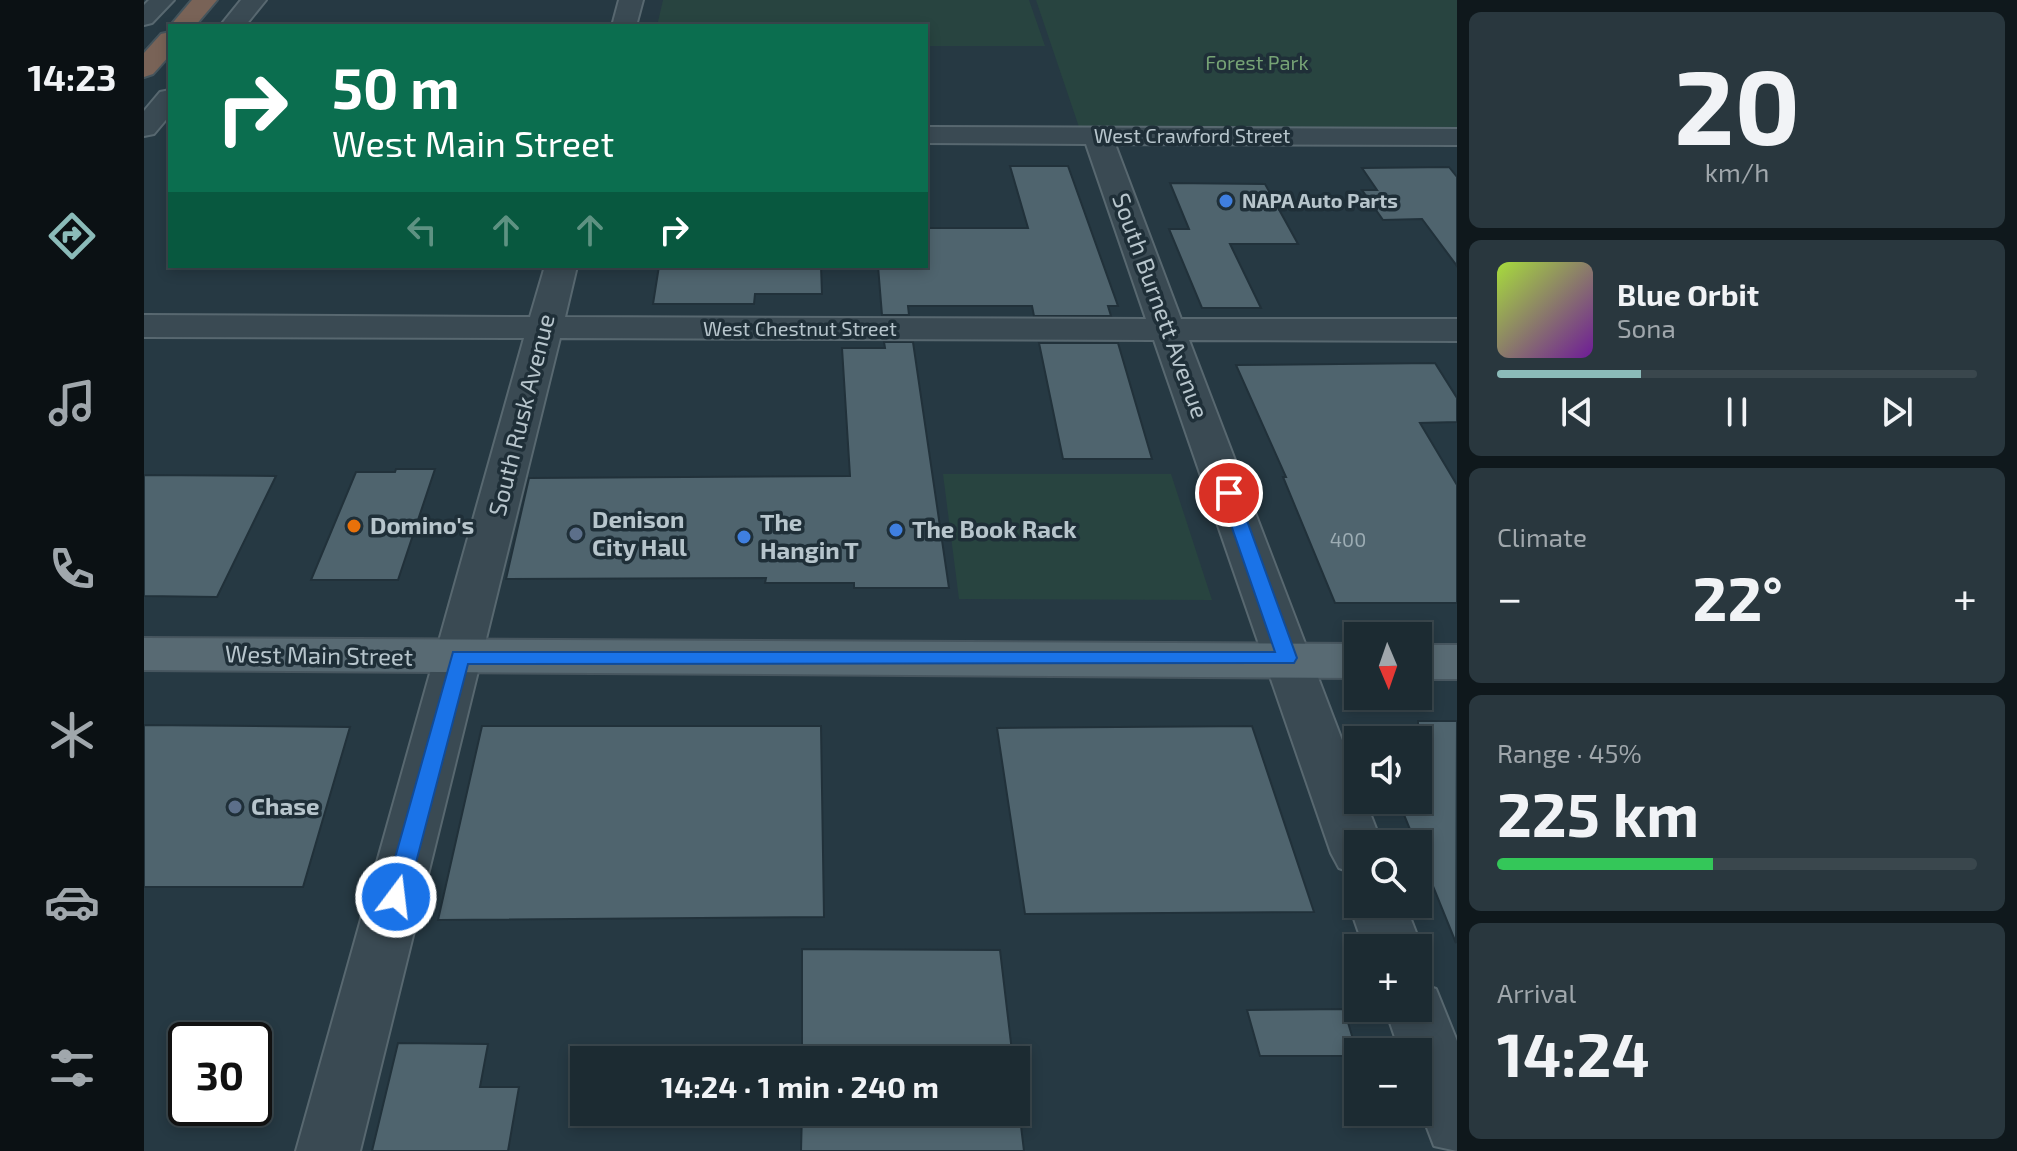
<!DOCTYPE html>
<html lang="en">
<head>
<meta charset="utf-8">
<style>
  body { margin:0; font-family:"Exo 2",sans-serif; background:#29373e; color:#f1f3f6; height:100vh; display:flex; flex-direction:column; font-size:30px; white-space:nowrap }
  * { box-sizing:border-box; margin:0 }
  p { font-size:26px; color:#a0a7ac }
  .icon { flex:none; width:44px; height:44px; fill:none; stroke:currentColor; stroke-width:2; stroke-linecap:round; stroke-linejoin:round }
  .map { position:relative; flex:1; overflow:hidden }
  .sheet { display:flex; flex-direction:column; gap:12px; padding:12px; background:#0f181c; width:560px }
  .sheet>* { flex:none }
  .guide { position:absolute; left:24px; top:24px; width:760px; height:244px; border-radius:0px; box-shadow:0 4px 12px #0003,0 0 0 2px #3a474d; background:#0b6e4f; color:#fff; overflow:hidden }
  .needle { width:52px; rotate:178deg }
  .tools { position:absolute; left:1200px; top:622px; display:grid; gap:16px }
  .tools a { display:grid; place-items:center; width:88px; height:88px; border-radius:0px; background:#1c2b32; box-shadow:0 4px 12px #0003,0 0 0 2px #3a474d; font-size:40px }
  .speed { position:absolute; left:24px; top:1022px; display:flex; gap:16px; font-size:40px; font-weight:700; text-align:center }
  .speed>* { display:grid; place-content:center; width:104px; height:104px; border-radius:50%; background:#1c2b32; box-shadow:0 4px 12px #0003,0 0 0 2px #3a474d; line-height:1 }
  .speed .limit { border:4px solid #111; border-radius:12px; background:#fff; color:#111 }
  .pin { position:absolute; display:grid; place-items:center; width:68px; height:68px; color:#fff; margin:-34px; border:4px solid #fff; border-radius:50%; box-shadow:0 2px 8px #0007 }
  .me { position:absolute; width:88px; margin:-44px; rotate:15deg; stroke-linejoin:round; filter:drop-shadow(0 0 6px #0008) }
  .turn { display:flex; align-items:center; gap:28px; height:168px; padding:0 32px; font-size:36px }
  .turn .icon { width:104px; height:104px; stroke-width:2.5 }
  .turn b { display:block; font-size:56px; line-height:68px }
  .lanes { display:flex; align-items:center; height:76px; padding:0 32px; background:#0003; justify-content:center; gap:40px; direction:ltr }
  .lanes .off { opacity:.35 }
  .big { font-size:60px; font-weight:700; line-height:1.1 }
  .sheet .card { flex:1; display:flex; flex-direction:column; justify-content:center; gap:12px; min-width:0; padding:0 28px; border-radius:12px; background:#29373e }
  .sheet .dial { align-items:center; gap:0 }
  .dial b { font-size:104px; line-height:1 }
  .song { display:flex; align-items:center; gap:24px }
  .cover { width:96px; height:96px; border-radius:12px; background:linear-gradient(135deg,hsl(80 70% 55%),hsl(280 70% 35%)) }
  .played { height:8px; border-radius:4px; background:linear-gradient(90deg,#8bbbb9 30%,#3a474d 30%) }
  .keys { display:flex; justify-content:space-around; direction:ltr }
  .heat { display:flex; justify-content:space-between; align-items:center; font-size:44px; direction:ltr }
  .charge { height:12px; border-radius:6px; background:linear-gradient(90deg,#34c759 45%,#3a474d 0) }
  .trip { position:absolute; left:426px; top:1046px; width:460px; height:80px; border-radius:0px; background:#1c2b32; box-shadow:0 4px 12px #0003,0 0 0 2px #3a474d; font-weight:700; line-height:80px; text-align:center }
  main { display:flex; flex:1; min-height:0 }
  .tab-bar { display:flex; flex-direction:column; width:144px; justify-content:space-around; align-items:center; background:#0b1114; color:#a0a7ac }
  .tab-bar .icon { width:56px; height:56px }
  .tab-bar .current { color:#8bbbb9 }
  .tab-bar b { font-size:36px; color:#f1f3f6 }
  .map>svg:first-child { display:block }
  .green { fill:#284440 }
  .building { fill:#4f646e; stroke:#21313a; stroke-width:2 }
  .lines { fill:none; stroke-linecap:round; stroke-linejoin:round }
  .minor-casing { stroke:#586870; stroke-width:4 }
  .major-casing { stroke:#47565f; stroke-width:4 }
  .highway-casing { stroke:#45555d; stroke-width:4 }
  .minor { fill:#3a4a53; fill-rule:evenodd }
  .major { fill:#586a73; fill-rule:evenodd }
  .highway { fill:#796357; fill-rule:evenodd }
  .route { fill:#1a73e8; stroke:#114b97; stroke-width:2 }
  .shop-dot { fill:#3f7fe0; stroke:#1f2f38; stroke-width:3 }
  .food-dot { fill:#e8710a; stroke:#1f2f38; stroke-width:3 }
  .service-dot { fill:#5c6f8a; stroke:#1f2f38; stroke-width:3 }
  .labels { text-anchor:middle; stroke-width:7; stroke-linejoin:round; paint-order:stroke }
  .far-park-label { font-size:20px; fill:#76a375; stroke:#1f2f38 }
  .far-street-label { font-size:20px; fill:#b7c5cc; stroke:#1f2f38 }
  .far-poi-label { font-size:20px; font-weight:bold; fill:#b7c5cc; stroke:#1f2f38; text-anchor:start }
  .number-label { font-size:20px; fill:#9dadb4 }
  .street-label { font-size:24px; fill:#b7c5cc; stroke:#1f2f38 }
  .poi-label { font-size:24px; font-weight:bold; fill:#b7c5cc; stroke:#1f2f38; text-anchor:start }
</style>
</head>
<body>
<main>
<nav class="tab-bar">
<b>14:23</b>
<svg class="icon current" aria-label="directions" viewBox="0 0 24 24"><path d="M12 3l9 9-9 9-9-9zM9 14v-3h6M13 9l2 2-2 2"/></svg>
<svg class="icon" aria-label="music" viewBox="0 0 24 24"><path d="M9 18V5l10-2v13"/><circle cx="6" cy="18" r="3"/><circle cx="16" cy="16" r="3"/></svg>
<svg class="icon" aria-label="phone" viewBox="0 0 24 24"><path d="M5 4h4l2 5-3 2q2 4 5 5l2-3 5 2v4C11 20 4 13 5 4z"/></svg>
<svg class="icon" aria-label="climate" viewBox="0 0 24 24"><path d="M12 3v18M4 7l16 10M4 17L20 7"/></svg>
<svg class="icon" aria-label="car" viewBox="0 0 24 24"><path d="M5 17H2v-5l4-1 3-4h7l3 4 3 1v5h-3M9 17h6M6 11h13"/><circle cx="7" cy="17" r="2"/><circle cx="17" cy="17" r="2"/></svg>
<svg class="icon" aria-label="filters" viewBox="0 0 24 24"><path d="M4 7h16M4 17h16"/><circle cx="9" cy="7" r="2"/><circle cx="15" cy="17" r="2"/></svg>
</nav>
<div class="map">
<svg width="1313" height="1151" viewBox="0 0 1313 1151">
  <rect width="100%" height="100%" fill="#263943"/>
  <g class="green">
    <path d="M519 0H885L901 46H782V26H513Z"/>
    <path d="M892 0H1313V128L935 127Z"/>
    <path d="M799 474H1027L1068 600 815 599Z"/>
  </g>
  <g class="building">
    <path d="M866 166H924L974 306H964L967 316H890L888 306H764L765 315H738L734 266H782V228H884Z"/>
    <path d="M1305 167 1313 177V266L1278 219 1239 220 1218 190H1233L1218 168Z"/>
    <path d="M1026 183 1121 184 1154 244H1086L1117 308H1058L1025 229H1045Z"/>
    <path d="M515 266H677L678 294H611L610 304H509Z"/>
    <path d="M740 342H769L805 588H710V583H621L622 578 362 579 385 478 706 476 698 348H741Z"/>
    <path d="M895 343H974L1008 459H919Z"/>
    <path d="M1291 363 1313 398V422L1276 423 1313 485V603H1191L1139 477H1142L1092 365Z"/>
    <path d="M252 469H291L254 580H167L212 472H251Z"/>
    <path d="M0 475 132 476 73 597 0 596Z"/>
    <path d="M1274 721H1313L1312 943 1254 800H1274Z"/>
    <path d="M0 725 206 727 159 887H0Z"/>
    <path d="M338 726H677L680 917 294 920Z"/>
    <path d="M1108 726 1170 912 881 914 853 728Z"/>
    <path d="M658 949 856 950 869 1060H658Z"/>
    <path d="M1200 1009 1214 1056H1116L1103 1010Z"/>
    <path d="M254 1043 344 1044 336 1087H375L364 1151H228Z"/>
    <path d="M872 1084 880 1151H657L658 1112H872Z"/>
  </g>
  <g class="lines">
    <defs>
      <g id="minor">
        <path d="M5 0H30L8 23 0 25V5Z"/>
        <path d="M97 0H122L101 26H76Z"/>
        <path d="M475 0H499L492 26H468Z"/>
        <path d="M26 90V115L10 134 0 136V111L16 92Z"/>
        <path d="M782 127 1313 129V145L971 144 1037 319H1313V341L1045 340 1214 782V800H1221L1238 844H1214V875L1195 868 1187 853 1010 340 416 338 216 1151H152L380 338 0 337V315L386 317 401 266H433L421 317 1002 319 942 144 782 143Z"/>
        <path d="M1213 888 1214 904H1261L1278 948 1274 956V948H1220L1205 904Z"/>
        <path d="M1274 983 1292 989 1313 1041V1151L1290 1146 1274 1104V1052H1256L1241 1008H1274Z"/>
      </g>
      <g id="major">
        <path d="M0 638 1214 644V678L0 670Z"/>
        <rect x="1274" y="645" width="39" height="34"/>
      </g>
      <g id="highway">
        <path d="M48 0H73L51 26H26Z"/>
        <path d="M26 32V55L9 74 0 77V53L17 34Z"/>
      </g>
    </defs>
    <use href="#minor" class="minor-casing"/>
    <use href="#major" class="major-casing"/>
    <use href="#highway" class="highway-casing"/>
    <use href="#minor" class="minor"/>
    <use href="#major" class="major"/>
    <use href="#highway" class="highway"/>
  </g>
  <path class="route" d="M1085 488 1093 493 1153 658 1150 663 324 664 263 897 260 904H244L240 897 309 652H1131L1076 493Z"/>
  <g class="shop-dot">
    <circle cx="1082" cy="201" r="8"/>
    <circle cx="752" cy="530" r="8"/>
    <circle cx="600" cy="537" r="8"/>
  </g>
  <circle class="food-dot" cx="210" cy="526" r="8"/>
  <g class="service-dot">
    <circle cx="432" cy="534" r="8"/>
    <circle cx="91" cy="807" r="8"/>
  </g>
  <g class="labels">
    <g class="far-park-label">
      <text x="1113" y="70">Forest Park</text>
    </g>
    <g class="far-street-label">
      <text x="1048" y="143">West Crawford Street</text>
      <text x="656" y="336">West Chestnut Street</text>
    </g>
    <g class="far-poi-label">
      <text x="1098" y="208">NAPA Auto Parts</text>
    </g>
    <g class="number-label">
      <text x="1204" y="547">400</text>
    </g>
    <g class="street-label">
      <text transform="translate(1016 306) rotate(70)" y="8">South Burnett Avenue</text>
      <text transform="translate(378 415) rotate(-76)" y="8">South Rusk Avenue</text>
      <text transform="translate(175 656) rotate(1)" y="8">West Main Street</text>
    </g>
    <g class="poi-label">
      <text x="448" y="528">Denison<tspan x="448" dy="28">City Hall</tspan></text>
      <text x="616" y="531">The<tspan x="616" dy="28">Hangin T</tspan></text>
      <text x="226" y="534">Domino's</text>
      <text x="768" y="538">The Book Rack</text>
      <text x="107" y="815">Chase</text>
    </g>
  </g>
</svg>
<div class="tools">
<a><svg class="needle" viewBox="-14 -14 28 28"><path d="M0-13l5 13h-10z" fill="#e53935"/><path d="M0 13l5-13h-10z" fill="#a0a7ac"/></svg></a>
<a><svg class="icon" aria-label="sound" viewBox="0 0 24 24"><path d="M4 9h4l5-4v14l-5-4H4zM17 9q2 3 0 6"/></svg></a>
<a><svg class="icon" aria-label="search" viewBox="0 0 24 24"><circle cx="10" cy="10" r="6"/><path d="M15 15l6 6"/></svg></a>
<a>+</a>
<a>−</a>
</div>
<div class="speed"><div class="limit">30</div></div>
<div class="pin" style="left:1085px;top:493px;background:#d93025"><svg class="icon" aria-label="arrive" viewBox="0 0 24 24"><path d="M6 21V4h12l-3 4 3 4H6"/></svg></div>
<svg class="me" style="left:252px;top:897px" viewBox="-20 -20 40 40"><circle r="17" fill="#1a73e8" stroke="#fff" stroke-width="3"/><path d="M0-11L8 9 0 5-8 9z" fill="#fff"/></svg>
<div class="trip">14:24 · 1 min · 240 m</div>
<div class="guide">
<div class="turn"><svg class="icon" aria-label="right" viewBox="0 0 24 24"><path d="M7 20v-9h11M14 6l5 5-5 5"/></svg><div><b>50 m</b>West Main Street</div></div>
<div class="lanes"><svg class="icon off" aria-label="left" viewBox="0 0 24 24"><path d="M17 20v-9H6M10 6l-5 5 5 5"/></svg><svg class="icon off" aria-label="ahead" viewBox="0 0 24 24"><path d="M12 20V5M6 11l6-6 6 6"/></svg><svg class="icon off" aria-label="ahead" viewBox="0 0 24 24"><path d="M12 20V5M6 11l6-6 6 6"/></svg><svg class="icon" aria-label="right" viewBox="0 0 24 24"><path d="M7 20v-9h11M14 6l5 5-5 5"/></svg></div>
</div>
</div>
<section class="sheet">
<div class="card dial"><b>20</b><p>km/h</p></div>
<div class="card">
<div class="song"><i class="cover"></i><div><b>Blue Orbit</b><p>Sona</p></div></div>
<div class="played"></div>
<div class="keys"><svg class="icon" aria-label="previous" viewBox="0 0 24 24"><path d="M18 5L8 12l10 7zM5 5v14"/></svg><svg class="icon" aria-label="pause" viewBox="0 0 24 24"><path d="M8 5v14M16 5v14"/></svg><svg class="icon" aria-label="next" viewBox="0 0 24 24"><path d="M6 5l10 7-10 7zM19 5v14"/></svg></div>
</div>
<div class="card"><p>Climate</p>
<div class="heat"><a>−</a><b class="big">22°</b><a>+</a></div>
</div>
<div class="card"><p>Range · 45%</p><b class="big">225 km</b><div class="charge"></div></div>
<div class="card"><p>Arrival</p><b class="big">14:24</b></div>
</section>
</main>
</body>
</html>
